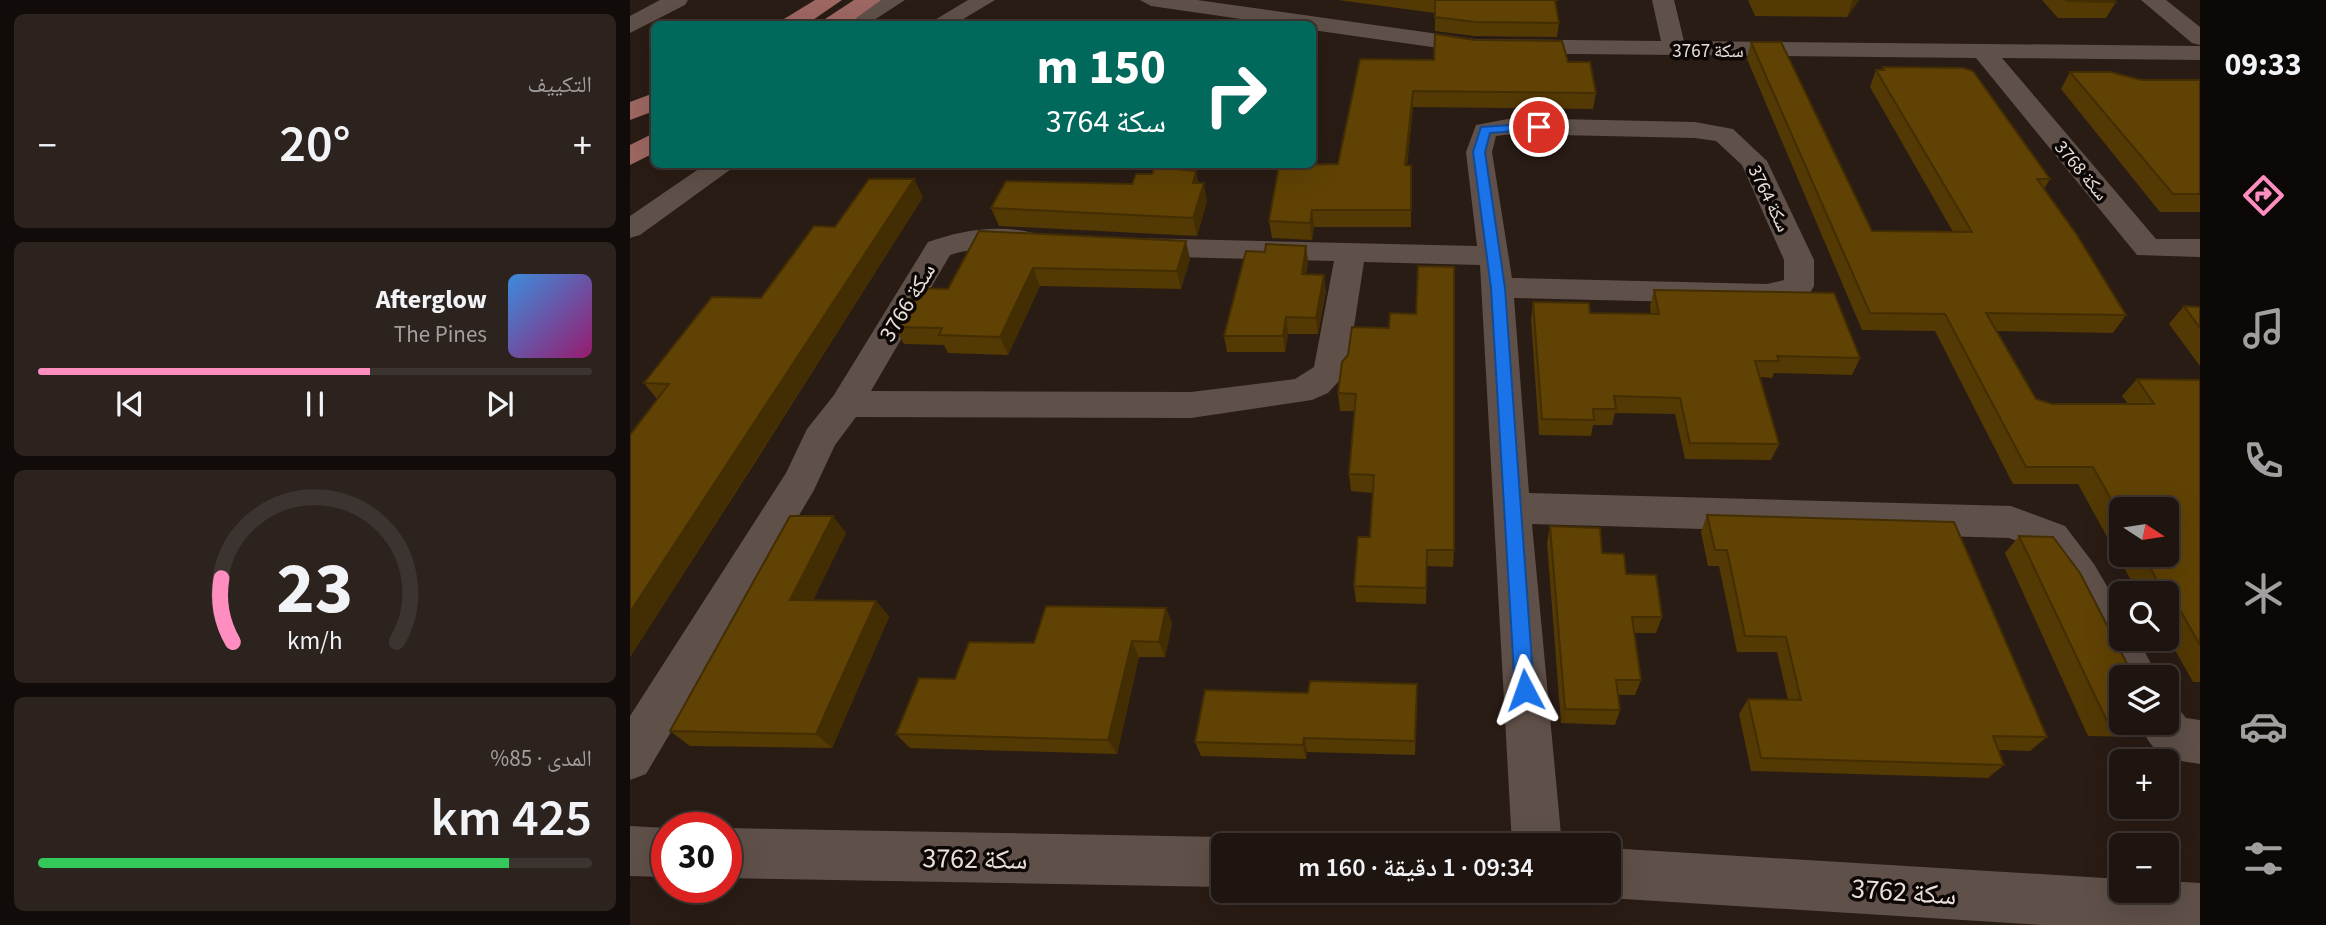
<!DOCTYPE html>
<html lang="ar">
<head>
<meta charset="utf-8">
<style>
  body { margin:0; font-family:"Source Sans 3","Noto Naskh Arabic",sans-serif; background:#2c221e; color:#f1f3f6; direction:rtl; height:100vh; display:flex; flex-direction:column; font-size:26px; white-space:nowrap }
  * { box-sizing:border-box; margin:0 }
  p { font-size:23px; color:#a19f9f }
  .icon { flex:none; width:38px; height:38px; fill:none; stroke:currentColor; stroke-width:2; stroke-linecap:round; stroke-linejoin:round }
  .map { position:relative; flex:1; overflow:hidden; direction:ltr }
  .side { display:flex; flex-direction:column; gap:14px; padding:14px; background:#110c09; width:630px }
  .side>* { flex:none }
  .top-card { position:absolute; left:21px; top:21px; width:665px; height:147px; border-radius:10px; box-shadow:0 7px 28px #0002,0 0 0 2px #3c3430; direction:rtl; background:#00695c; color:#fff; overflow:hidden }
  .needle { width:46px; rotate:102deg }
  .controls { position:absolute; left:1479px; top:497px; display:grid; gap:14px }
  .controls a { display:grid; place-items:center; width:70px; height:70px; border-radius:10px; background:#1f1510; box-shadow:0 7px 28px #0002,0 0 0 2px #3c3430; font-size:35px }
  .speed { position:absolute; left:21px; top:812px; display:flex; gap:14px; font-size:35px; font-weight:700; text-align:center }
  .speed>* { display:grid; place-content:center; width:91px; height:91px; border-radius:50%; background:#1f1510; box-shadow:0 7px 28px #0002,0 0 0 2px #3c3430; line-height:1 }
  .speed .limit { border:10px solid #d22; background:#fff; color:#111 }
  .pin { position:absolute; display:grid; place-items:center; width:60px; height:60px; color:#fff; margin:-30px; border:4px solid #fff; border-radius:50%; box-shadow:0 2px 7px #0007 }
  .me { position:absolute; width:77px; margin:-38px; rotate:356deg; stroke-linejoin:round; filter:drop-shadow(0 0 5px #0008) }
  .turn { display:flex; align-items:center; gap:24px; height:147px; padding:0 35px; font-size:32px }
  .turn .icon { width:91px; height:91px; stroke-width:2.5 }
  .turn b { display:block; font-size:49px; line-height:60px }
  .big { font-size:52px; font-weight:600; line-height:1.1 }
  .side .widget { flex:1; display:flex; flex-direction:column; justify-content:center; gap:10px; min-width:0; padding:0 24px; border-radius:10px; background:#2c221e }
  .side .dial { align-items:center; gap:0 }
  .dial svg { height:182px; overflow:visible; fill:none; stroke:#3c3430; stroke-width:7; stroke-linecap:round; text-anchor:middle }
  .dial text { fill:#f1f3f6; stroke:none }
  .song { display:flex; align-items:center; gap:21px }
  .cover { width:84px; height:84px; border-radius:10px; background:linear-gradient(135deg,hsl(210 70% 55%),hsl(320 70% 35%)) }
  .played { height:7px; border-radius:4px; background:linear-gradient(90deg,#fd8ebf 60%,#3c3430 60%) }
  .keys { display:flex; justify-content:space-around; direction:ltr }
  .heat { display:flex; justify-content:space-between; align-items:center; font-size:38px; direction:ltr }
  .charge { height:10px; border-radius:5px; background:linear-gradient(90deg,#34c759 85%,#3c3430 0) }
  .trip { position:absolute; left:581px; top:833px; width:410px; height:70px; border-radius:10px; background:#1f1510; box-shadow:0 7px 28px #0002,0 0 0 2px #3c3430; font-weight:600; line-height:70px; text-align:center; direction:rtl }
  main { display:flex; flex:1; min-height:0 }
  .dock { display:flex; flex-direction:column; width:126px; justify-content:space-around; align-items:center; background:#0c0806; color:#a19f9f }
  .dock .icon { width:49px; height:49px }
  .dock .active { color:#fd8ebf }
  .dock b { font-size:32px; color:#f1f3f6 }
  .map>svg:first-child { display:block }
  .lines { fill:none; stroke-linecap:round; stroke-linejoin:round }
  .minor { fill:#5f5049; fill-rule:evenodd }
  .tertiary { fill:#5f5049; fill-rule:evenodd }
  .primary { fill:#9d6762; fill-rule:evenodd }
  .wall { fill:#533903; fill-rule:evenodd }
  .shaded-wall { fill:#432e03 }
  .building { fill:#604204; stroke:#432e03; stroke-width:2 }
  .route { fill:#1a73e8; stroke:#114b97; stroke-width:2 }
  .labels { text-anchor:middle; stroke-width:7; stroke-linejoin:round; paint-order:stroke }
  .far-street-label { font-size:19px; fill:#e9e0db; stroke:#0d0806 }
  .street-label { font-size:23px; fill:#e9e0db; stroke:#0d0806 }
  .near-street-label { font-size:28px; fill:#e9e0db; stroke:#0d0806 }
</style>
</head>
<body>
<main>
<nav class="dock">
<b>09:33</b>
<svg class="icon active" aria-label="directions" viewBox="0 0 24 24"><path d="M12 3l9 9-9 9-9-9zM9 14v-3h6M13 9l2 2-2 2"/></svg>
<svg class="icon" aria-label="music" viewBox="0 0 24 24"><path d="M9 18V5l10-2v13"/><circle cx="6" cy="18" r="3"/><circle cx="16" cy="16" r="3"/></svg>
<svg class="icon" aria-label="phone" viewBox="0 0 24 24"><path d="M5 4h4l2 5-3 2q2 4 5 5l2-3 5 2v4C11 20 4 13 5 4z"/></svg>
<svg class="icon" aria-label="climate" viewBox="0 0 24 24"><path d="M12 3v18M4 7l16 10M4 17L20 7"/></svg>
<svg class="icon" aria-label="car" viewBox="0 0 24 24"><path d="M5 17H2v-5l4-1 3-4h7l3 4 3 1v5h-3M9 17h6M6 11h13"/><circle cx="7" cy="17" r="2"/><circle cx="17" cy="17" r="2"/></svg>
<svg class="icon" aria-label="filters" viewBox="0 0 24 24"><path d="M4 7h16M4 17h16"/><circle cx="9" cy="7" r="2"/><circle cx="15" cy="17" r="2"/></svg>
</nav>
<div class="map">
<svg width="1570" height="925" viewBox="0 0 1570 925">
  <rect width="100%" height="100%" fill="#291c15"/>
  <g class="lines">
    <g class="minor">
      <path d="M248 0H275L238 24H212Z"/>
      <path d="M338 0H365L325 24H298Z"/>
      <path d="M510 0H567L844 39 1031 41 1022 0H1044L1054 41 1570 46V60L1372 58 1526 239H1570V257L1507 255 1346 58 844 53 682 30V24H646L521 6Z"/>
      <path d="M1511 0H1536L1570 27V45L1562 43Z"/>
      <path d="M883 118 1065 122 1103 129 1137 161 1184 260V286L1180 293 1137 304 884 298 899 493 1381 506 1435 526 1464 564 1491 610V639H1508L1528 677H1491V691L1436 588 1407 548 1379 538 902 524 932 845H882L850 265 734 262 717 372 698 393 682 400 561 418 226 417 205 445 184 490 16 774 0 780V716L156 473 177 429 204 395 298 242C331 230 369 224 403 233L408 239 403 245C376 252 348 245 320 255L241 391 561 392 665 379 684 367 704 261 507 256 497 253 492 247 497 241 507 238 847 246 836 152 846 125ZM883 134 1065 138 1086 141 1112 165 1154 260V280L1137 284 882 278 862 152 866 136Z"/>
      <path d="M76 164H108L10 235 0 238V216Z"/>
      <path d="M1536 703 1548 708 1556 718 1570 720V764C1537 759 1523 756 1509 723H1536Z"/>
      <path d="M0 826 38 828 37 877 0 876Z"/>
      <path d="M96 828 593 837 611 845H593V887L96 878Z"/>
      <path d="M978 848 1491 879V891H1536V881L1570 883V925H1413L978 898 960 891H978Z"/>
    </g>
    <path class="tertiary" d="M30 0H58L55 5 0 33V16Z"/>
    <g class="primary">
      <path d="M185 0H212L177 24H151L154 19Z"/>
      <path d="M224 0H251L218 24H192L195 19Z"/>
      <path d="M24 93V111L0 120V102Z"/>
      <path d="M24 133V153L0 165V145Z"/>
    </g>
  </g>
  <g class="wall">
    <path d="M708 0H930L925 1 929 23 927 37 844 36 805 31V13Z"/>
    <path d="M1118 0H1229L1217 17 1125 16Z"/>
    <path d="M1412 0H1484L1486 2 1476 18H1428Z"/>
    <path d="M1121 42 1242 231 1323 232 1240 87 1246 70H1252L1253 67 1420 179 1414 189 1496 315 1483 333 1366 331 1406 399 1422 404H1498L1492 396 1507 379 1570 380V682H1563L1536 634V593H1508L1448 484H1383L1305 331 1232 330 1117 59ZM1491 509 1536 555H1491Z"/>
    <path d="M804 60 938 62 966 93 963 109 783 107 777 166H781V227H684L682 240 642 238 639 221 708 164Z"/>
    <path d="M1440 72 1511 80H1570V212H1530L1431 89Z"/>
    <path d="M569 183 577 201 567 236 369 226 361 208 502 184Z"/>
    <path d="M293 197 124 464 0 657V435L27 399 14 383 131 298 205 227Z"/>
    <path d="M349 231 560 259 551 289 410 286 378 355 318 353 314 345 274 344 264 327 318 289Z"/>
    <path d="M676 246 678 262 676 275 696 291 688 334H658L655 352H597L594 336 635 252Z"/>
    <path d="M1024 290 1230 358 1222 375 1144 373 1142 378 1130 377 1149 444 1141 460 1055 459 1045 414 985 413 982 425H963L961 436 909 435 901 319 903 302 960 313 1021 314 1020 306Z"/>
    <path d="M1554 306 1570 307V366L1539 324Z"/>
    <path d="M712 362 824 550 823 567 797 566 796 604 726 602 724 586 740 537 743 493 721 491 719 474 725 411H710L708 393Z"/>
    <path d="M1077 515 1417 737 1400 751 1369 750 1374 765 1358 778 1121 771 1109 714 1118 699 1158 700 1147 652H1107L1089 566H1078L1071 532Z"/>
    <path d="M920 526 972 553 996 574 1032 617 1026 633H1004L1011 680 1005 695H988L990 710 985 725 931 723 917 543Z"/>
    <path d="M216 533 183 600 246 601 259 617 202 748 60 746 40 731Z"/>
    <path d="M1389 536 1491 677V723H1527L1507 737 1458 736 1375 553Z"/>
    <path d="M536 608 542 624 535 657H509L487 754 280 748 266 734 325 679 404 643Z"/>
    <path d="M787 699 785 755 677 752 676 759 571 756 565 742Z"/>
  </g>
  <g class="shaded-wall">
    <path d="M1223 0H1229L1217 17Z"/>
    <path d="M783 91V107L775 182V165Z"/>
    <path d="M566 171 570 188 563 183Z"/>
    <path d="M284 179 293 197 0 657V612Z"/>
    <path d="M574 183 577 201 567 236 563 218Z"/>
    <path d="M682 210 684 227 682 240 680 223Z"/>
    <path d="M556 241 560 259 551 289 547 271Z"/>
    <path d="M676 246 678 262 673 291 672 274Z"/>
    <path d="M403 268 410 286 378 355 370 337Z"/>
    <path d="M694 275 696 291 688 334 686 318Z"/>
    <path d="M656 317 658 334 655 352 653 336Z"/>
    <path d="M203 516 216 533 175 616 160 600Z"/>
    <path d="M246 601 259 617 202 748 186 734Z"/>
    <path d="M536 608 542 624 535 657 529 642Z"/>
    <path d="M502 641 509 657 487 754 478 740Z"/>
    <path d="M674 738 677 752 676 759 673 745Z"/>
  </g>
  <g class="building">
    <path d="M805 0H925L929 23 845 22 805 17Z"/>
    <path d="M1435 0H1484L1486 2 1437 1Z"/>
    <path d="M805 34 845 40 932 41 938 62H960L966 93 783 91 775 165 781 166V210H682L680 223 639 221 649 165 708 164 730 59 804 60Z"/>
    <path d="M1121 42H1151L1242 231 1342 232 1246 70H1254L1253 67 1333 68 1343 71 1420 179H1407L1447 235 1496 315 1356 313 1406 399 1422 404H1524L1507 379 1570 380V645L1538 589H1532L1513 555H1536V509H1491V517L1463 467H1396L1315 314 1240 313Z"/>
    <path d="M1440 72H1481L1511 80H1570V194H1543Z"/>
    <path d="M525 167 566 171 563 183H574L563 218 361 208 376 181 502 184 506 174H522Z"/>
    <path d="M239 179H284L0 612V435L39 384 14 383 82 297 131 298 184 226 205 227Z"/>
    <path d="M349 231 556 241 547 271 403 268 370 337 309 335 312 328 264 327 287 288 318 289Z"/>
    <path d="M636 244 676 246 672 274 694 275 686 318 656 317 653 336H594L616 251 635 252Z"/>
    <path d="M788 266 824 267V550H797L796 588 724 586 728 537H740L744 475 719 474 726 394 708 393 712 362 718 355 722 327 759 328 760 313 786 314Z"/>
    <path d="M1024 290 1204 293 1230 358 1147 356 1149 361H1125L1149 444 1060 443 1050 398 984 396 986 409H963L964 420 912 419 903 302 959 303 960 313 1029 314Z"/>
    <path d="M1554 306 1570 307V328Z"/>
    <path d="M1077 515 1324 522 1417 737 1363 736 1374 765 1131 758 1118 699 1171 700 1156 637 1115 636 1097 550H1085Z"/>
    <path d="M160 516H203L160 600 246 601 186 734 40 731Z"/>
    <path d="M920 526 970 528 972 553 994 554 996 574 1026 575 1032 617H1002L1011 680H986L990 710 935 709Z"/>
    <path d="M1389 536 1423 537 1450 573 1504 677H1491V722L1477 721Z"/>
    <path d="M416 606 536 608 529 642 502 641 478 740 266 734 289 678 325 679 339 642 404 643Z"/>
    <path d="M680 681 787 684 785 741 674 738 673 745 565 742 575 690 678 693Z"/>
  </g>
  <path class="route" d="M909 123 915 127 913 129 860 133 855 152 875 288 904 690 902 696 895 698 888 696 885 690 861 288 843 152 851 127Z"/>
  <g class="labels">
    <g class="far-street-label">
      <text x="1078" y="57">سكة 3767</text>
      <text transform="translate(1452 170) rotate(50)" y="7">سكة 3768</text>
      <text transform="translate(1140 198) rotate(64)" y="7">سكة 3764</text>
    </g>
    <g class="street-label">
      <text transform="translate(277 302) rotate(-59)" y="8">سكة 3766</text>
    </g>
    <g class="near-street-label">
      <text transform="translate(345 858) rotate(1)" y="10">سكة 3762</text>
      <text transform="translate(1274 891) rotate(4)" y="10">سكة 3762</text>
    </g>
  </g>
</svg>
<div class="controls">
<a><svg class="needle" viewBox="-14 -14 28 28"><path d="M0-13l5 13h-10z" fill="#e53935"/><path d="M0 13l5-13h-10z" fill="#a19f9f"/></svg></a>
<a><svg class="icon" aria-label="search" viewBox="0 0 24 24"><circle cx="10" cy="10" r="6"/><path d="M15 15l6 6"/></svg></a>
<a><svg class="icon" aria-label="layers" viewBox="0 0 24 24"><path d="M12 4l9 5-9 5-9-5zM3 14l9 5 9-5"/></svg></a>
<a>+</a>
<a>−</a>
</div>
<div class="speed"><div class="limit">30</div></div>
<div class="pin" style="left:909px;top:127px;background:#d93025"><svg class="icon" aria-label="arrive" viewBox="0 0 24 24"><path d="M6 21V4h12l-3 4 3 4H6"/></svg></div>
<svg class="me" style="left:895px;top:690px" viewBox="-20 -20 40 40"><path d="M0-17L14 15 0 8-14 15z" fill="#1a73e8" stroke="#fff" stroke-width="4"/></svg>
<div class="trip">09:34 · 1 دقيقة · 160 m</div>
<div class="top-card">
<div class="turn"><svg class="icon" aria-label="right" viewBox="0 0 24 24"><path d="M7 20v-9h11M14 6l5 5-5 5"/></svg><div><b>150 m</b>سكة 3764</div></div>
</div>
</div>
<section class="side">
<div class="widget"><p>التكييف</p>
<div class="heat"><a>−</a><b class="big">20°</b><a>+</a></div>
</div>
<div class="widget">
<div class="song"><i class="cover"></i><div><b>Afterglow</b><p>The Pines</p></div></div>
<div class="played"></div>
<div class="keys"><svg class="icon" aria-label="previous" viewBox="0 0 24 24"><path d="M18 5L8 12l10 7zM5 5v14"/></svg><svg class="icon" aria-label="pause" viewBox="0 0 24 24"><path d="M8 5v14M16 5v14"/></svg><svg class="icon" aria-label="next" viewBox="0 0 24 24"><path d="M6 5l10 7-10 7zM19 5v14"/></svg></div>
</div>
<div class="widget dial"><svg viewBox="0 0 100 80">
<path d="M14 69A42 42 0 1 1 86 69"/>
<path d="M14 69A42 42 0 0 1 9 41" stroke="#fd8ebf"/>
<text x="50" y="56" font-size="32" font-weight="700">23</text>
<text x="50" y="72" font-size="11">km/h</text>
</svg></div>
<div class="widget"><p>المدى · 85%</p><b class="big">425 km</b><div class="charge"></div></div>
</section>
</main>
</body>
</html>
